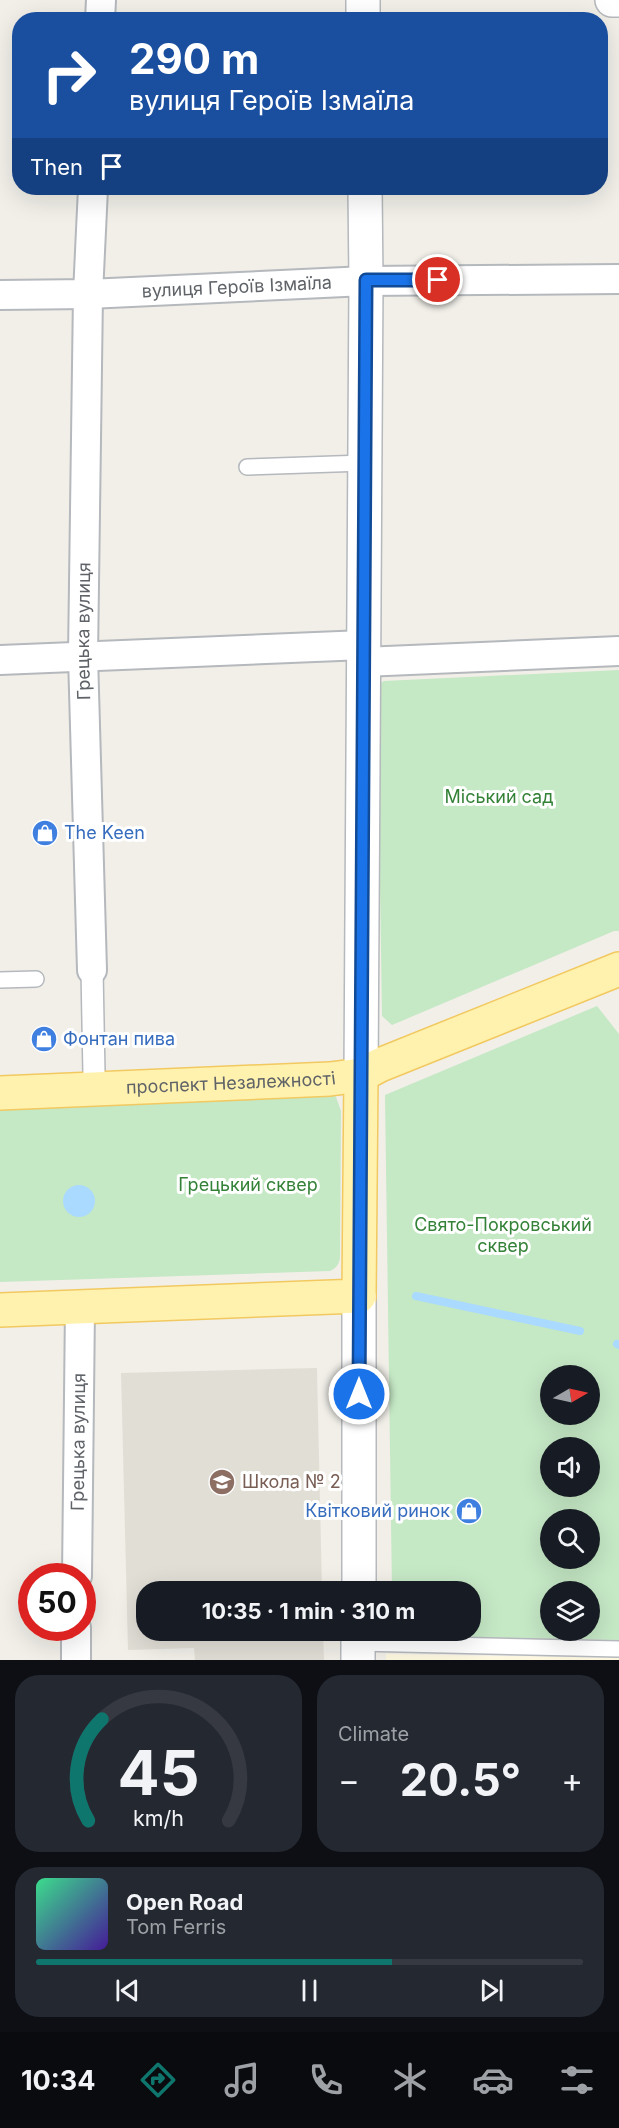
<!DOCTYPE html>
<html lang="en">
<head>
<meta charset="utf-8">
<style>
  body { margin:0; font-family:Inter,sans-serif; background:#242831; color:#f1f3f6; height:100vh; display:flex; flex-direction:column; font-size:22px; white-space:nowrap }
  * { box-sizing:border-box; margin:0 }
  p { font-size:20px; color:#9ea1a6 }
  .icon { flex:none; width:33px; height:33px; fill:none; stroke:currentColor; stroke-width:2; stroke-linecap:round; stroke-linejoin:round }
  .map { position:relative; height:1660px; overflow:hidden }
  .details { display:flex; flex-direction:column; gap:15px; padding:15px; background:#0d0f14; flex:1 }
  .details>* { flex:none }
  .banner { position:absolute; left:12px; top:12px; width:596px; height:183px; border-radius:24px; box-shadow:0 6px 24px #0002; background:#1a4fa0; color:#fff; overflow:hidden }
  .needle { width:39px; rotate:81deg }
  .fabs { position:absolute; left:540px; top:1365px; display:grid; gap:12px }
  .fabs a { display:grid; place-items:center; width:60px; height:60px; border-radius:50%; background:#171b24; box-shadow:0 6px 24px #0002; font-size:30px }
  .speed { position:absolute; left:18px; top:1563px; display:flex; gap:12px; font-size:30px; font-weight:700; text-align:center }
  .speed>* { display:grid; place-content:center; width:78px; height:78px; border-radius:50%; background:#171b24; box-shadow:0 6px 24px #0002; line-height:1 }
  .speed .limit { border:9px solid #d22; background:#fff; color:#111 }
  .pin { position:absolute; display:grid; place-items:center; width:51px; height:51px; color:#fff; margin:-26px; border:3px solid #fff; border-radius:50%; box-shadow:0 2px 6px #0007 }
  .me { position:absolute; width:66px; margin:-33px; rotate:0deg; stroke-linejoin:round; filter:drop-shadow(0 0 4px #0008) }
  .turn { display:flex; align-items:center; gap:21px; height:126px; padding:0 18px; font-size:27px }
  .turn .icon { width:78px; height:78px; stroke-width:2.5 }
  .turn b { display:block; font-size:42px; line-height:51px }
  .then { display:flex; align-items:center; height:57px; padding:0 18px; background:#0003; gap:12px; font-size:22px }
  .big { font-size:45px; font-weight:700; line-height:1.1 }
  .details .tile { flex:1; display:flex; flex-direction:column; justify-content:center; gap:9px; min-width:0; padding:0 21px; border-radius:24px; background:#242831 }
  .details .dial { align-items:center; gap:0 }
  .dial svg { height:156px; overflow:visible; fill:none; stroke:#363941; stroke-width:7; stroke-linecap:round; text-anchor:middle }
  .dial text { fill:#f1f3f6; stroke:none }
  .song { display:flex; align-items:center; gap:18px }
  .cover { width:72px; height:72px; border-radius:9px; background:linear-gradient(135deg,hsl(150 70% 55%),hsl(260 70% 35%)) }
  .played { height:6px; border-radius:3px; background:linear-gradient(90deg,#0f766e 65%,#363941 65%) }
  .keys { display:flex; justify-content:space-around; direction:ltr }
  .heat { display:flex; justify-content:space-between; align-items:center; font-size:33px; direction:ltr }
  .details .tiles { flex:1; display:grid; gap:15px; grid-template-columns:1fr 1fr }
  .tile:last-child { grid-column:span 2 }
  .trip { position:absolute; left:136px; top:1581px; width:345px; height:60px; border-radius:24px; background:#171b24; box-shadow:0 6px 24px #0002; font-weight:700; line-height:60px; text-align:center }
  .dock { display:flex; height:96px; justify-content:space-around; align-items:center; background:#090b0e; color:#9ea1a6 }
  .dock .icon { width:42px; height:42px }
  .dock .current { color:#0f766e }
  .dock b { font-size:27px; color:#f1f3f6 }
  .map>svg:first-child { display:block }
  .commercial { fill:#fef7e0 }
  .education { fill:#e1ded6 }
  .green { fill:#c5e8c5; fill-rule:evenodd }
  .water { fill:#aadaff }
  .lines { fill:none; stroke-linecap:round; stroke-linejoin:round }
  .stream { stroke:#aadaff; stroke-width:8 }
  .service-casing { stroke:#b5b8bc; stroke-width:18 }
  .pedestrian-casing { stroke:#b5b8bc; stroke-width:24 }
  .minor-casing { stroke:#b5b8bc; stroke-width:32 }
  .tertiary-casing { stroke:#b5b8bc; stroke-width:36 }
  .secondary-casing { stroke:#b6babf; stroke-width:36 }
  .primary-casing { stroke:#f2c960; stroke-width:36 }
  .service { stroke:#fff; stroke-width:15 }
  .pedestrian { stroke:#fff; stroke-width:21 }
  .minor { stroke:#fff; stroke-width:28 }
  .tertiary { stroke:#fff; stroke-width:33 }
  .secondary { stroke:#fff; stroke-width:33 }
  .primary { stroke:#fff2af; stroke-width:33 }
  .route-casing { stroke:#114b97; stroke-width:15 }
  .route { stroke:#1a73e8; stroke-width:10 }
  .labels { text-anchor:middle; stroke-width:6; stroke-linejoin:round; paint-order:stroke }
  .street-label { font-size:18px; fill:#5f6368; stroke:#fff }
  .park-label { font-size:18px; fill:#348238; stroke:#fff }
  .shop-label { font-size:18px; fill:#366cbe; stroke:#fff; text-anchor:start }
  .education-label { font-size:18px; fill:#785e54; stroke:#fff; text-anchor:start }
</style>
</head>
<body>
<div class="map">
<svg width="619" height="1660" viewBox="0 0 619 1660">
  <rect width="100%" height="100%" fill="#f1efe8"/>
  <path class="commercial" d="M386 1654 619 1658V1660H386Z"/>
  <path class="education" d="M317 1368 322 1591 147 1592V1630L323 1631 324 1660H195L194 1648 128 1650 121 1373Z"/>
  <g class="green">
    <path d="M619 670V931H614L392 1025 382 1016 377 685 384 681Z"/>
    <path d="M597 1006 619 1034V1640L392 1636V1631L471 1630V1592L392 1591 385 1095ZM550 1376H590V1414H550ZM550 1448H590V1486H550ZM550 1520H590V1558H550ZM550 1592H590V1630H550Z"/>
    <path d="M331 1092 336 1097 341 1111 340 1254C340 1263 338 1267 330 1271L0 1282V1106Z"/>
  </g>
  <circle class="water" cx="79" cy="1201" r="16"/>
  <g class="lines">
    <g class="stream">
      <path d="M416 1296 580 1331"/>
      <path d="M617 1344 619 1345"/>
    </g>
    <defs>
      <g id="service">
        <path d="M247 467 364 463"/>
        <path d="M0 980 36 979"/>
        <path d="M358 1643 619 1649"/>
      </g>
      <path id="pedestrian" d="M92 970 94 1074"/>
      <g id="minor">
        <path d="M100 20 101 0"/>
        <path id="s1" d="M0 295 88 294 366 281 619 279"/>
        <path d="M0 660 364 645"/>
        <path d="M363 662 619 651"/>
        <path id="s2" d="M92 970 83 656 88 294 93 188"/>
        <path id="s3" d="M77 1576 80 1307"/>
        <path d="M76 1660V1628"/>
      </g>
      <g id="tertiary">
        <path d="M363 0V20"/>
        <path d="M612 0H619"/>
        <path d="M361 1075 366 281 365 188"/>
      </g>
      <g id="secondary">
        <path d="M359 1592V1296"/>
        <path d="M358 1660V1630"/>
      </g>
      <g id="primary">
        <path id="s4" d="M0 1093 330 1079 361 1075 380 1065 619 969"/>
        <path d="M0 1310 359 1296 361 1075"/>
      </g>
    </defs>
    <use href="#service" class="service-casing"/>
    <use href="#pedestrian" class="pedestrian-casing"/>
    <use href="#minor" class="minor-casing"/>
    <use href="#tertiary" class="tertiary-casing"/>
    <use href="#secondary" class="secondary-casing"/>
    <use href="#primary" class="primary-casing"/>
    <use href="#service" class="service"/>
    <use href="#pedestrian" class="pedestrian"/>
    <use href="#minor" class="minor"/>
    <use href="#tertiary" class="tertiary"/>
    <use href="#secondary" class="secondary"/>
    <use href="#primary" class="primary"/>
  </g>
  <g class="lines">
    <defs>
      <path id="route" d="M359 1394 366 280H438"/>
    </defs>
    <use href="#route" class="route-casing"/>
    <use href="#route" class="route"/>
  </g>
  <defs>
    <symbol id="shop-disc" viewBox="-11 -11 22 22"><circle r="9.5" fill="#3f7fe0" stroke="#fff"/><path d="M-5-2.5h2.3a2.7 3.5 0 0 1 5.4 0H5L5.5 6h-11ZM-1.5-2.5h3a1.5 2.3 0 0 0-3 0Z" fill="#fff"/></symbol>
    <symbol id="school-disc" viewBox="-11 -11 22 22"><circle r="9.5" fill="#8d6e63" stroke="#fff"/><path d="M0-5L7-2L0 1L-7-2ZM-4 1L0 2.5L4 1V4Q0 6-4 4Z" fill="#fff"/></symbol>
  </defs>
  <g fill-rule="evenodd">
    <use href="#shop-disc" x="30" y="818" width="30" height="30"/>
    <use href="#shop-disc" x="29" y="1024" width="30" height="30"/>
    <use href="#school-disc" x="207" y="1467" width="30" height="30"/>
    <use href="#shop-disc" x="454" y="1496" width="30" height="30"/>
  </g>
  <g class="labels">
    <g class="street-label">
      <text dy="6" stroke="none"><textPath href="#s1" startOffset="237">вулиця Героїв Ізмаїла</textPath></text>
      <text dy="6" stroke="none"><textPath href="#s2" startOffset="339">Грецька вулиця</textPath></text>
      <text dy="6" stroke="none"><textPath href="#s4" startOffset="231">проспект Незалежності</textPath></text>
      <text dy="6" stroke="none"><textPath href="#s3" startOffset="134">Грецька вулиця</textPath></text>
    </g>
    <g class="park-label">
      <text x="499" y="803">Міський сад</text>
      <text x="248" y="1191">Грецький сквер</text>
      <text x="503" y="1231">Свято-Покровський<tspan x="503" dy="21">сквер</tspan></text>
    </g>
    <g class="shop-label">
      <text x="64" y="839">The Keen</text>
      <text x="63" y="1045">Фонтан пива</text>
      <text x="450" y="1517" text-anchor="end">Квітковий ринок</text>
    </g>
    <g class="education-label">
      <text x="242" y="1488">Школа № 2</text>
    </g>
  </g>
</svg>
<div class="fabs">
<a><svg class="needle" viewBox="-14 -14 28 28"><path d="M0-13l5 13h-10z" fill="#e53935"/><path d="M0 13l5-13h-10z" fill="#9ea1a6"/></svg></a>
<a><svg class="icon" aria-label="sound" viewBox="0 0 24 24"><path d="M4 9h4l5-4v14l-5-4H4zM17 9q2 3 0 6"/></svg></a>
<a><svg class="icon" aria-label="search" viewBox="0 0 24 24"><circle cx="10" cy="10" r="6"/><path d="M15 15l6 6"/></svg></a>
<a><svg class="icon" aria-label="layers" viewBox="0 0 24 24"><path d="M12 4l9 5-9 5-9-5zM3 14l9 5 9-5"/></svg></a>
</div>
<div class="speed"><div class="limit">50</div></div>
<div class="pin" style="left:438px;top:280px;background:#d93025"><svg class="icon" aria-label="arrive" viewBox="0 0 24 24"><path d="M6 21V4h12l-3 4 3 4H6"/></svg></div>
<svg class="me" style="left:359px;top:1394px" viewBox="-20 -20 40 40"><circle r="17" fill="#1a73e8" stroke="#fff" stroke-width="3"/><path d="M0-11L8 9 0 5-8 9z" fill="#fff"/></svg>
<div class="trip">10:35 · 1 min · 310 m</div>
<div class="banner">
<div class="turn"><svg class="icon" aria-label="right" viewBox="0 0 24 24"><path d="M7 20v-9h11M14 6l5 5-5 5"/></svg><div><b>290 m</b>вулиця Героїв Ізмаїла</div></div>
<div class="then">Then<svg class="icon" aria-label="arrive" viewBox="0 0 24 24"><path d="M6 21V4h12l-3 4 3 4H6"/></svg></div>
</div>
</div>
<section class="details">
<div class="tiles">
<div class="tile dial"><svg viewBox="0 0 100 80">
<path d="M14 69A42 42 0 1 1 86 69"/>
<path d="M14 69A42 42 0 0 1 21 17" stroke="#0f766e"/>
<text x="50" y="56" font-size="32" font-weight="700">45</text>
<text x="50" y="72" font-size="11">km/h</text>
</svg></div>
<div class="tile"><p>Climate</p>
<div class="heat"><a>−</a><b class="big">20.5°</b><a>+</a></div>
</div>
<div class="tile">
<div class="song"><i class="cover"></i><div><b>Open Road</b><p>Tom Ferris</p></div></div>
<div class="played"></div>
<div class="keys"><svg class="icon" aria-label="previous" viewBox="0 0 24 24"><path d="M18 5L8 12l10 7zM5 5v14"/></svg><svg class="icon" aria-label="pause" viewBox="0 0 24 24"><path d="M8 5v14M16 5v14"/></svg><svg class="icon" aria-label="next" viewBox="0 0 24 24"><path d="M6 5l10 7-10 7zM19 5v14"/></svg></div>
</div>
</div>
</section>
<nav class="dock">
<b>10:34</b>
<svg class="icon current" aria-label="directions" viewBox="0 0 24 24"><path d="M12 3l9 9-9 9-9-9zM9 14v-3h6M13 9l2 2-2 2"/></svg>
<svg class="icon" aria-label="music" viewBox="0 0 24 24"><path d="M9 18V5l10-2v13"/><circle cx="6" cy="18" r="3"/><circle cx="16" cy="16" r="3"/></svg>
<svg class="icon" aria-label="phone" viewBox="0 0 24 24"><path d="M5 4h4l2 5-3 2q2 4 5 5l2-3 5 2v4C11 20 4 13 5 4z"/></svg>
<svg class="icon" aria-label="climate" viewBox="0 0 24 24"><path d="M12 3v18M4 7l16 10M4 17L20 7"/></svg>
<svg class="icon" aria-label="car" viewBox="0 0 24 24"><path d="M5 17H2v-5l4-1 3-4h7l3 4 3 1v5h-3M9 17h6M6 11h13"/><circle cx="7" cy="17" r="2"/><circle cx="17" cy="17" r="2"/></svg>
<svg class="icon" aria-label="filters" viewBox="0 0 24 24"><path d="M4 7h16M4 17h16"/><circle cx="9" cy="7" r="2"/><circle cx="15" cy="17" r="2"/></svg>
</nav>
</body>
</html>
